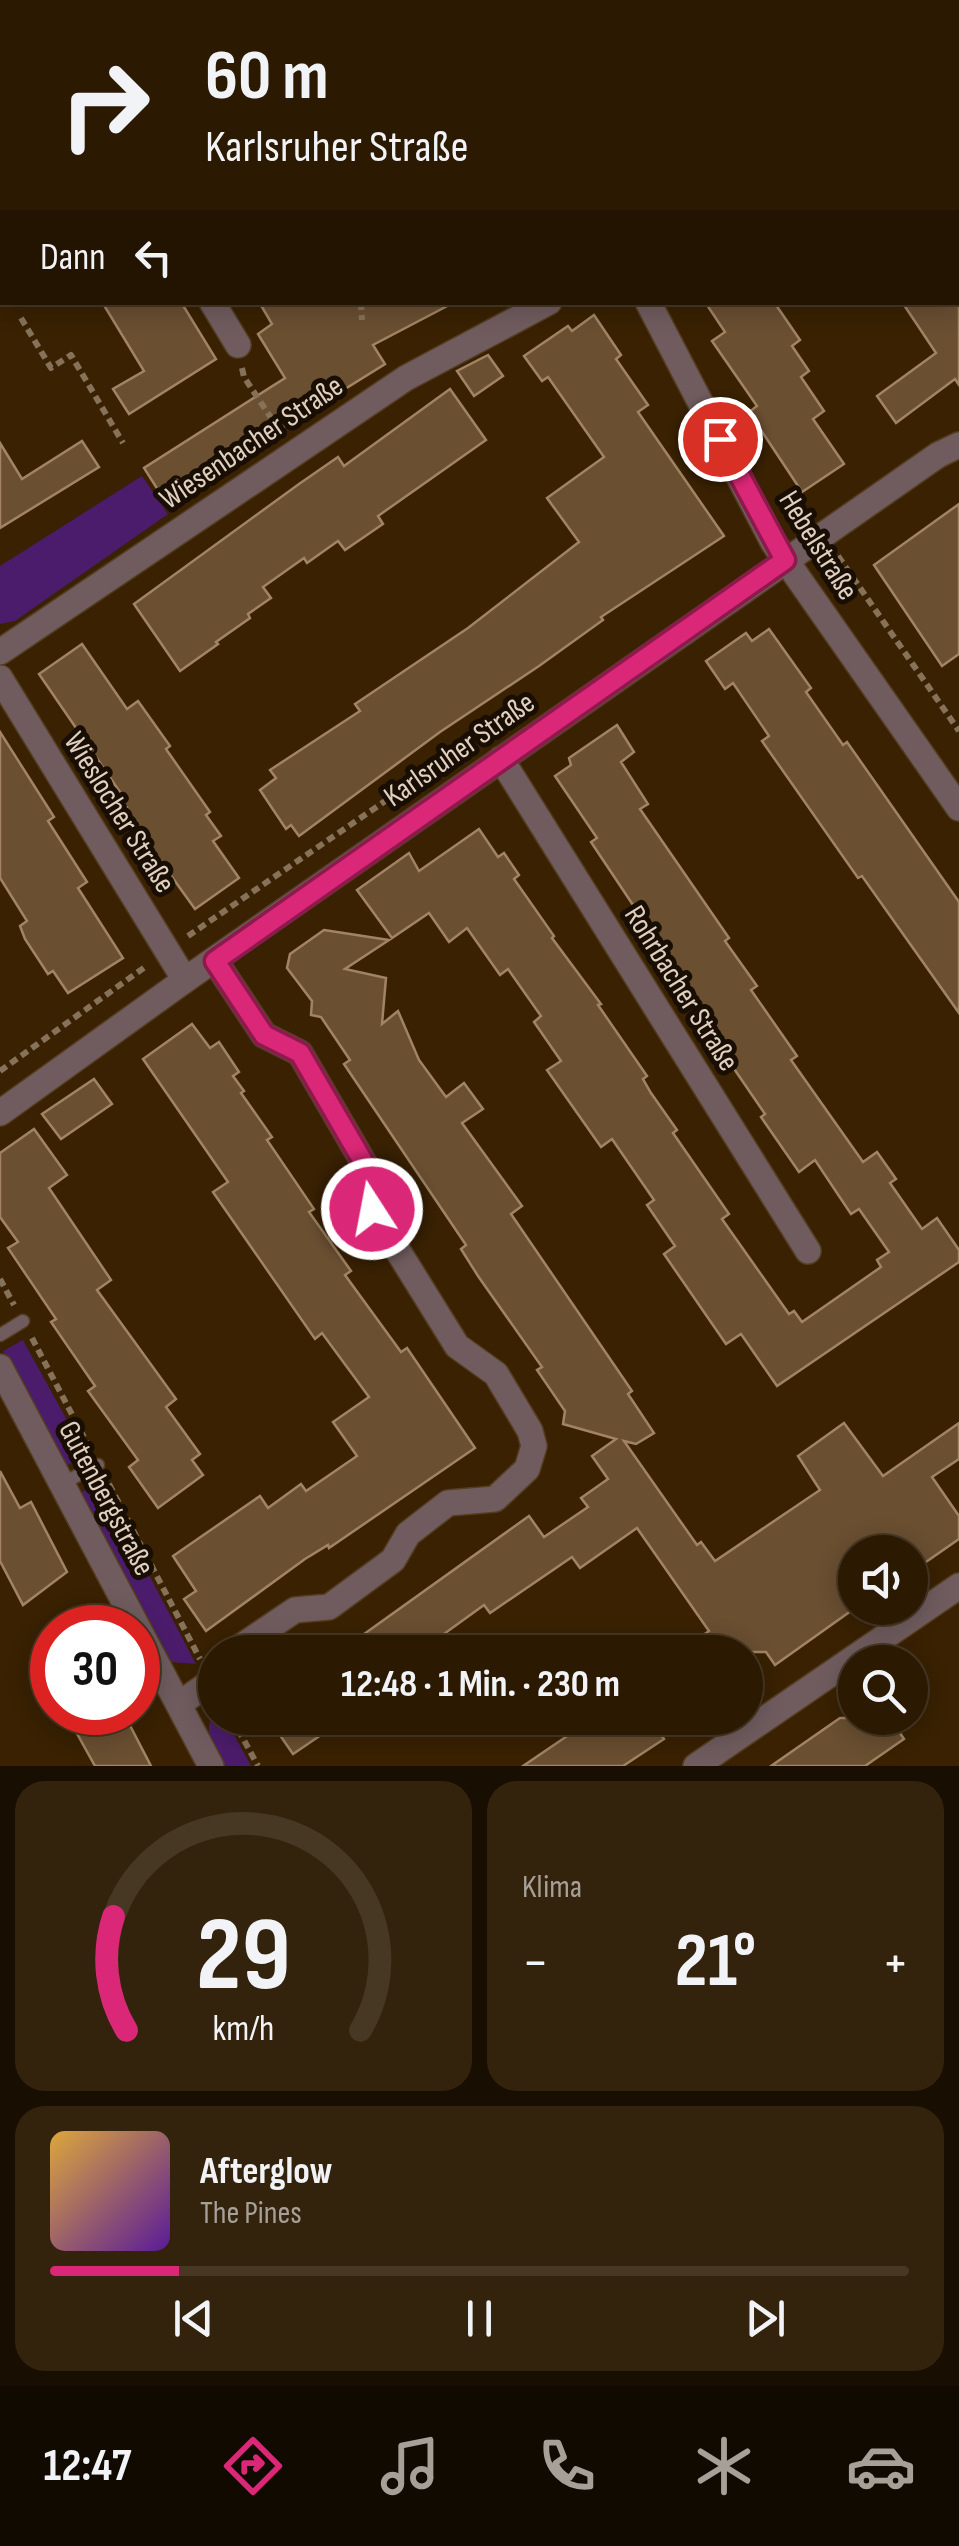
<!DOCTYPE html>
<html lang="de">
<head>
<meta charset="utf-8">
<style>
  body { margin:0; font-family:"Sofia Sans Condensed",sans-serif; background:#33220c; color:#f1f3f6; height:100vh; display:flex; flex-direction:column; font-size:38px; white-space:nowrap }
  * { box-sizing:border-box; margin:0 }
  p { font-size:32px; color:#a6a099 }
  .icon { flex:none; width:55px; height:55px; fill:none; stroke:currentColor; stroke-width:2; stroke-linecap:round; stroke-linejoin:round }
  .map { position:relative; height:1766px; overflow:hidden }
  .drawer { display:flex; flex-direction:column; gap:15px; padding:15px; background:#180e01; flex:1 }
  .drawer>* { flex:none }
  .banner { position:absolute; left:0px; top:0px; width:960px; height:305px; box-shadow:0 5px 25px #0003,0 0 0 2px #473824; background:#2b1902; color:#f1f3f6; overflow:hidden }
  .fabs { position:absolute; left:838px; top:1535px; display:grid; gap:20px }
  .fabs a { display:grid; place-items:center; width:90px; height:90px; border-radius:50%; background:#2b1902; box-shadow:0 5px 25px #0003,0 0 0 2px #473824; font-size:50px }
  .speed { position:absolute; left:30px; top:1605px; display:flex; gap:20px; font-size:50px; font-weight:700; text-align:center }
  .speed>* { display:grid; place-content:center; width:130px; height:130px; border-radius:50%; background:#2b1902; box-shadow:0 5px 25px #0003,0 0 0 2px #473824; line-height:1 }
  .speed .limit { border:15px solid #d22; background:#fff; color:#111 }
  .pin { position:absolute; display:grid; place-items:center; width:85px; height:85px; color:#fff; margin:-42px; border:5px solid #fff; border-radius:50%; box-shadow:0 2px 10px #0007 }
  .me { position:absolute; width:110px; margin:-55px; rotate:349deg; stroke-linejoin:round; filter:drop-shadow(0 0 8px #0008) }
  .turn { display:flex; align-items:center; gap:35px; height:210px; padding:0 40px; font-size:45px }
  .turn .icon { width:130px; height:130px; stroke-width:2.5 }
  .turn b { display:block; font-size:70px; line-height:85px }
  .then { display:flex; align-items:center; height:95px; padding:0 40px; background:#0003; gap:20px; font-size:38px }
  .big { font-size:75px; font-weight:700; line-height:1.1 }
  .drawer .tile { flex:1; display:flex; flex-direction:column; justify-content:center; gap:15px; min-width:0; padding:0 35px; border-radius:30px; background:#33220c }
  .drawer .dial { align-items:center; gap:0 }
  .dial svg { height:260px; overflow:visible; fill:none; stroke:#473824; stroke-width:7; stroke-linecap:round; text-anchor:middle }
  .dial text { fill:#f1f3f6; stroke:none }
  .song { display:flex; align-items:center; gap:30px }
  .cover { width:120px; height:120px; border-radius:15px; background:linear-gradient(135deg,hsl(40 70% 55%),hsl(270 70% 35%)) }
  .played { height:10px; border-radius:5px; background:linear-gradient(90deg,#db2777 15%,#473824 15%) }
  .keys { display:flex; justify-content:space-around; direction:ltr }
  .heat { display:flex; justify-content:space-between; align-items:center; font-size:55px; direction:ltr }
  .drawer .tiles { flex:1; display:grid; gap:15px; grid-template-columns:1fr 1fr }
  .tile:last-child { grid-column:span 2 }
  .trip { position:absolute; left:198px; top:1635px; width:565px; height:100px; border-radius:50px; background:#2b1902; box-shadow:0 5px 25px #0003,0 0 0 2px #473824; font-weight:700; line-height:100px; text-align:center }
  .tab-bar { display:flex; height:160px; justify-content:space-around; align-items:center; background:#110a01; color:#a6a099 }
  .tab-bar .icon { width:70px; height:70px }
  .tab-bar .active { color:#db2777 }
  .tab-bar b { font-size:45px; color:#f1f3f6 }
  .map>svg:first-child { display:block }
  .green { fill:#4b1c6b }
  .building { fill:#6a4f31; stroke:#a28464; stroke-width:2.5 }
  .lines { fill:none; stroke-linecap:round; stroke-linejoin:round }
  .service-casing { stroke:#543d20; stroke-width:15 }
  .minor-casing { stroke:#543d20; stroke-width:28 }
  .path { stroke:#867259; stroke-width:6; stroke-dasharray:8 5; stroke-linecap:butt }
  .service { stroke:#705c5f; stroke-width:12 }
  .minor { stroke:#705c5f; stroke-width:25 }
  .route-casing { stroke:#8e194d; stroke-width:25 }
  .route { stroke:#db2777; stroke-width:18 }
  .labels { text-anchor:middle; stroke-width:10; stroke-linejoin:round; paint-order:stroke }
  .street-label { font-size:30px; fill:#e0d0c0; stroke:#180e03 }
</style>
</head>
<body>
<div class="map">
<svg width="959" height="1766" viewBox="0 0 959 1766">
  <rect width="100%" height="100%" fill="#392102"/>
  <g class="green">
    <path d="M0 0H93L2 2 0 183Z"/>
    <path d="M142 476 168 514 15 621 0 624V566Z"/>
    <path d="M23 1340 86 1455 66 1466 3 1351Z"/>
    <path d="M100 1482 196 1664 171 1662 162 1651 78 1494Z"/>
    <path d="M215 1710V1718H225L251 1766H225C214 1746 201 1732 215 1710Z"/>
  </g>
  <g class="building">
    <path d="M102 302H181L216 359 129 414 113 389 144 371Z"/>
    <path d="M259 302H455L373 345 385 364 165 501 144 468 285 378 258 334 272 324Z"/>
    <path d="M705 302H774L800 340 792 346 809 371 801 377 824 411 813 419 844 464 802 492 749 412 757 406 712 341 725 332Z"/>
    <path d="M902 302H959V385L955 379 896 423 877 396 936 353Z"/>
    <path d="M594 315 621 355 616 359 648 405 638 412 724 536 601 617 603 620 539 666 440 732 299 836 291 825 286 829 260 790 276 778 270 770 360 711 355 704 468 628 579 542 547 498 604 457 548 377 542 381 524 356 568 326 572 331Z"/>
    <path d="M488 355 503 376 474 396 457 371Z"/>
    <path d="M450 389 486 440 378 516 383 524 345 550 338 541 307 563 304 558 263 587 271 598 248 614 250 618 216 642 218 644 180 671 134 604 299 484 338 457 344 466Z"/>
    <path d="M82 441 99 467 0 528V443L22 479Z"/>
    <path d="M959 504V654L942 666 874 565Z"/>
    <path d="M769 629 811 688 806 692 843 745 847 742 959 902V1013L862 876 858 878 762 741 769 736 733 683 725 689 706 661 746 633 752 641Z"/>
    <path d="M82 644 127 709 138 701 170 746 166 749 210 812 206 815 221 836 213 841 239 878 195 909 126 813 129 811 120 797 122 795 39 674Z"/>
    <path d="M617 725 634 752 621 762 648 804 640 809 729 938 725 941 757 986 751 990 797 1056 791 1060 863 1162 877 1152 896 1179 890 1183 922 1229 937 1218 959 1250V1262L777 1386 741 1334 726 1344 664 1254 675 1246 647 1205 654 1200 612 1139 601 1147 547 1070 561 1061 534 1022 541 1016 508 969 500 975 467 928 449 942 429 913 392 938 357 890 409 853 419 871 479 829 498 857 504 853 519 875 514 879 554 936 552 938 601 1004 598 1005 647 1076 643 1079 651 1093 677 1130 673 1133 729 1214 722 1219 789 1314 794 1311 802 1322 881 1267 877 1260 889 1252 859 1209 851 1214 815 1160 799 1172 761 1117 765 1114 715 1041 719 1038 632 910 635 908 591 842 597 838 555 776 571 765 569 758Z"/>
    <path d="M0 732 54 817 48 821 87 882 78 888 123 958 68 993 53 971 48 974 25 939 20 926 27 921 0 878Z"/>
    <path d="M324 930 389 940 345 969 386 978 382 1024 398 1011 419 1060 446 1097 464 1083 483 1109 462 1123 522 1206 511 1214 632 1391 628 1394 654 1433 636 1444 624 1441 697 1545 701 1542 715 1561 820 1490 798 1456 844 1423 883 1476 959 1423V1459L932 1477 959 1516V1539L910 1573V1552H855V1608L775 1665 766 1652H679L709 1631 637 1528 580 1568 572 1557 490 1613 484 1605 419 1652H339L529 1516 544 1537 588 1507 581 1498 608 1479 592 1456 616 1439 563 1424 565 1411 537 1370 542 1367 478 1276 461 1249 466 1245 344 1064 350 1060 321 1017 311 1015 312 1001 287 968 290 954Z"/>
    <path d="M192 1024 210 1048 219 1042 239 1072 233 1076 244 1091 241 1093 272 1137 267 1140 314 1209 309 1212 351 1271 345 1275 401 1352 407 1348 475 1448 329 1548 328 1545 305 1559 206 1631 184 1599 196 1591 173 1556 260 1496 268 1508 301 1484 306 1491 357 1456 333 1422 369 1397 322 1333 315 1339 213 1192 228 1182 143 1059Z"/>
    <path d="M94 1079 112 1104 61 1139 42 1114Z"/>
    <path d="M34 1129 67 1175 49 1188 111 1280 97 1290 176 1399 166 1407 200 1454 192 1460 203 1475 158 1508 129 1467 138 1460 88 1391 95 1386 51 1322 56 1319 8 1248 18 1242 0 1217V1153Z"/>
    <path d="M0 1471 20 1508 31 1502 67 1572 23 1605 0 1561Z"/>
    <path d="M65 1712H123L151 1766H95Z"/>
    <path d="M268 1718H346L293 1754Z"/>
    <path d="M567 1718H649L664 1739 623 1766H523L576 1730Z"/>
    <path d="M840 1718H890L904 1739 865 1766H771Z"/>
  </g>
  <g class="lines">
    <defs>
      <g id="service">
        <path d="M0 1335 23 1321"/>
        <path d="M63 1483 98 1465"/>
      </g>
      <g id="minor">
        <path d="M491 0 492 2"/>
        <path d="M425 2 430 0"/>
        <path d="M958 163 959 166"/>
        <path d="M0 242 2 240"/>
        <path d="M212 302 238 345"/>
        <path d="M648 302 773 542 959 808"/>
        <path d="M0 652 406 378 549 302"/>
        <path d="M0 678 185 980"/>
        <path d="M501 759 808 1251"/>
        <path d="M215 961 264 1035 300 1053 368 1170 372 1209 457 1346 496 1374 530 1431 534 1446 527 1469 495 1499 448 1503 408 1534 393 1560 329 1607 295 1610 233 1652"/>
        <path d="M0 1113 185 980 938 455 959 445"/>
        <path d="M0 1367 211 1766"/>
        <path d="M179 1704 215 1679"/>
        <path d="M696 1766 959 1586"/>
      </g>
    </defs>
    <use href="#service" class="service-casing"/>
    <use href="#minor" class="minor-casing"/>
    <g class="path">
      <path d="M325 2 330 0"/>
      <path d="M0 189 2 187"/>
      <path d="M361 302 362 320"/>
      <path d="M21 318 51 368 71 355 123 443"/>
      <path d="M242 368 244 377 279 430"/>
      <path d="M838 556 959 731"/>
      <path d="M188 936 413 782"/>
      <path d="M0 1071 145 967"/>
      <path d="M0 1279 14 1305"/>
      <path d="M32 1338 89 1447"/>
      <path d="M109 1484 200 1659"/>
      <path d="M232 1718 258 1766"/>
    </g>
    <use href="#service" class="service"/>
    <use href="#minor" class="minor"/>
  </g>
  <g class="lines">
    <defs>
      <path id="route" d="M372 1209 368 1170 300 1053 264 1035 215 961 785 560 720 439"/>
    </defs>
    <use href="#route" class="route-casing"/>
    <use href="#route" class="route"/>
  </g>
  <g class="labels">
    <g class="street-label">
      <text transform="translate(251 442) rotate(-34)" y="10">Wiesenbacher Straße</text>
      <text transform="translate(819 545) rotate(58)" y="10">Hebelstraße</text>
      <text transform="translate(459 749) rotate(-35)" y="10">Karlsruher Straße</text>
      <text transform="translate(120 812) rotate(58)" y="10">Wieslocher Straße</text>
      <text transform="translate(682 988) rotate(58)" y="10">Rohrbacher Straße</text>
      <text transform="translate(107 1498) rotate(62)" y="10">Gutenbergstraße</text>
    </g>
  </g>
</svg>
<div class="fabs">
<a><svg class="icon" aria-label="sound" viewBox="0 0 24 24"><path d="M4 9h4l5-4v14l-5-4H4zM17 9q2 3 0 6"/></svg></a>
<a><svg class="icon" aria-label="search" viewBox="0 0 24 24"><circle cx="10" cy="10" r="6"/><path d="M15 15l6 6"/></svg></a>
</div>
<div class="speed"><div class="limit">30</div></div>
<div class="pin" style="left:720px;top:439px;background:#d93025"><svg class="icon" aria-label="arrive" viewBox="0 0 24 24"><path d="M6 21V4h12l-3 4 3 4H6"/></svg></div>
<svg class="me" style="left:372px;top:1209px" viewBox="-20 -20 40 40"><circle r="17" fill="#db2777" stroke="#fff" stroke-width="3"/><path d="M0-11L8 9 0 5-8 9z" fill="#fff"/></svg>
<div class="trip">12:48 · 1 Min. · 230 m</div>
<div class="banner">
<div class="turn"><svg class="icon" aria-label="right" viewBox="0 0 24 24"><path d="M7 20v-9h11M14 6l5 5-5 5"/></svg><div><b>60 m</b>Karlsruher Straße</div></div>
<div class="then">Dann<svg class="icon" aria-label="left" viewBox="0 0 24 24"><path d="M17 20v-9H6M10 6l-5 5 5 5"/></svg></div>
</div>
</div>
<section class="drawer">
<div class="tiles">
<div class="tile dial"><svg viewBox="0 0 100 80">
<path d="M14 69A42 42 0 1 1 86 69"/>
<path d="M14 69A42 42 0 0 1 10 34" stroke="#db2777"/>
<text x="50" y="56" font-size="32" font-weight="700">29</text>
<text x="50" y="72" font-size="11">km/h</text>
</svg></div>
<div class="tile"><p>Klima</p>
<div class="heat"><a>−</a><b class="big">21°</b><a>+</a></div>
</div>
<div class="tile">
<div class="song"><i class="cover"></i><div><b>Afterglow</b><p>The Pines</p></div></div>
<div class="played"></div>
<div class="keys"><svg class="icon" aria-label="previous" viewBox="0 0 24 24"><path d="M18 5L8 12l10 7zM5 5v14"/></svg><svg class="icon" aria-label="pause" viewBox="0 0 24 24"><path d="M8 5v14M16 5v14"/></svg><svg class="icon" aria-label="next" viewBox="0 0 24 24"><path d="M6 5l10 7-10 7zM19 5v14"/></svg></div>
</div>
</div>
</section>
<nav class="tab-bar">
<b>12:47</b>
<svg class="icon active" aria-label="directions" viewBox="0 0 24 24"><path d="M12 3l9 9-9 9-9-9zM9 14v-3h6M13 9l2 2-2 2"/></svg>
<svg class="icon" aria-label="music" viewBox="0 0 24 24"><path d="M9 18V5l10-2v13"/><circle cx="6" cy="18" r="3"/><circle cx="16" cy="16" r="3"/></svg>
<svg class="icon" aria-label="phone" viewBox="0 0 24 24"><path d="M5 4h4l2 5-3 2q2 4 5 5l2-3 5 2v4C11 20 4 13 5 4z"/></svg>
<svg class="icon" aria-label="climate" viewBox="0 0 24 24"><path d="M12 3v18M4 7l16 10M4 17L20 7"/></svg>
<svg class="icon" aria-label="car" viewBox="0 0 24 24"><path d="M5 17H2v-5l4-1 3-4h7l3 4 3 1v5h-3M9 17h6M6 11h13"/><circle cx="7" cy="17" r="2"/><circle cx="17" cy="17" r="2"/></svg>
</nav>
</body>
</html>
